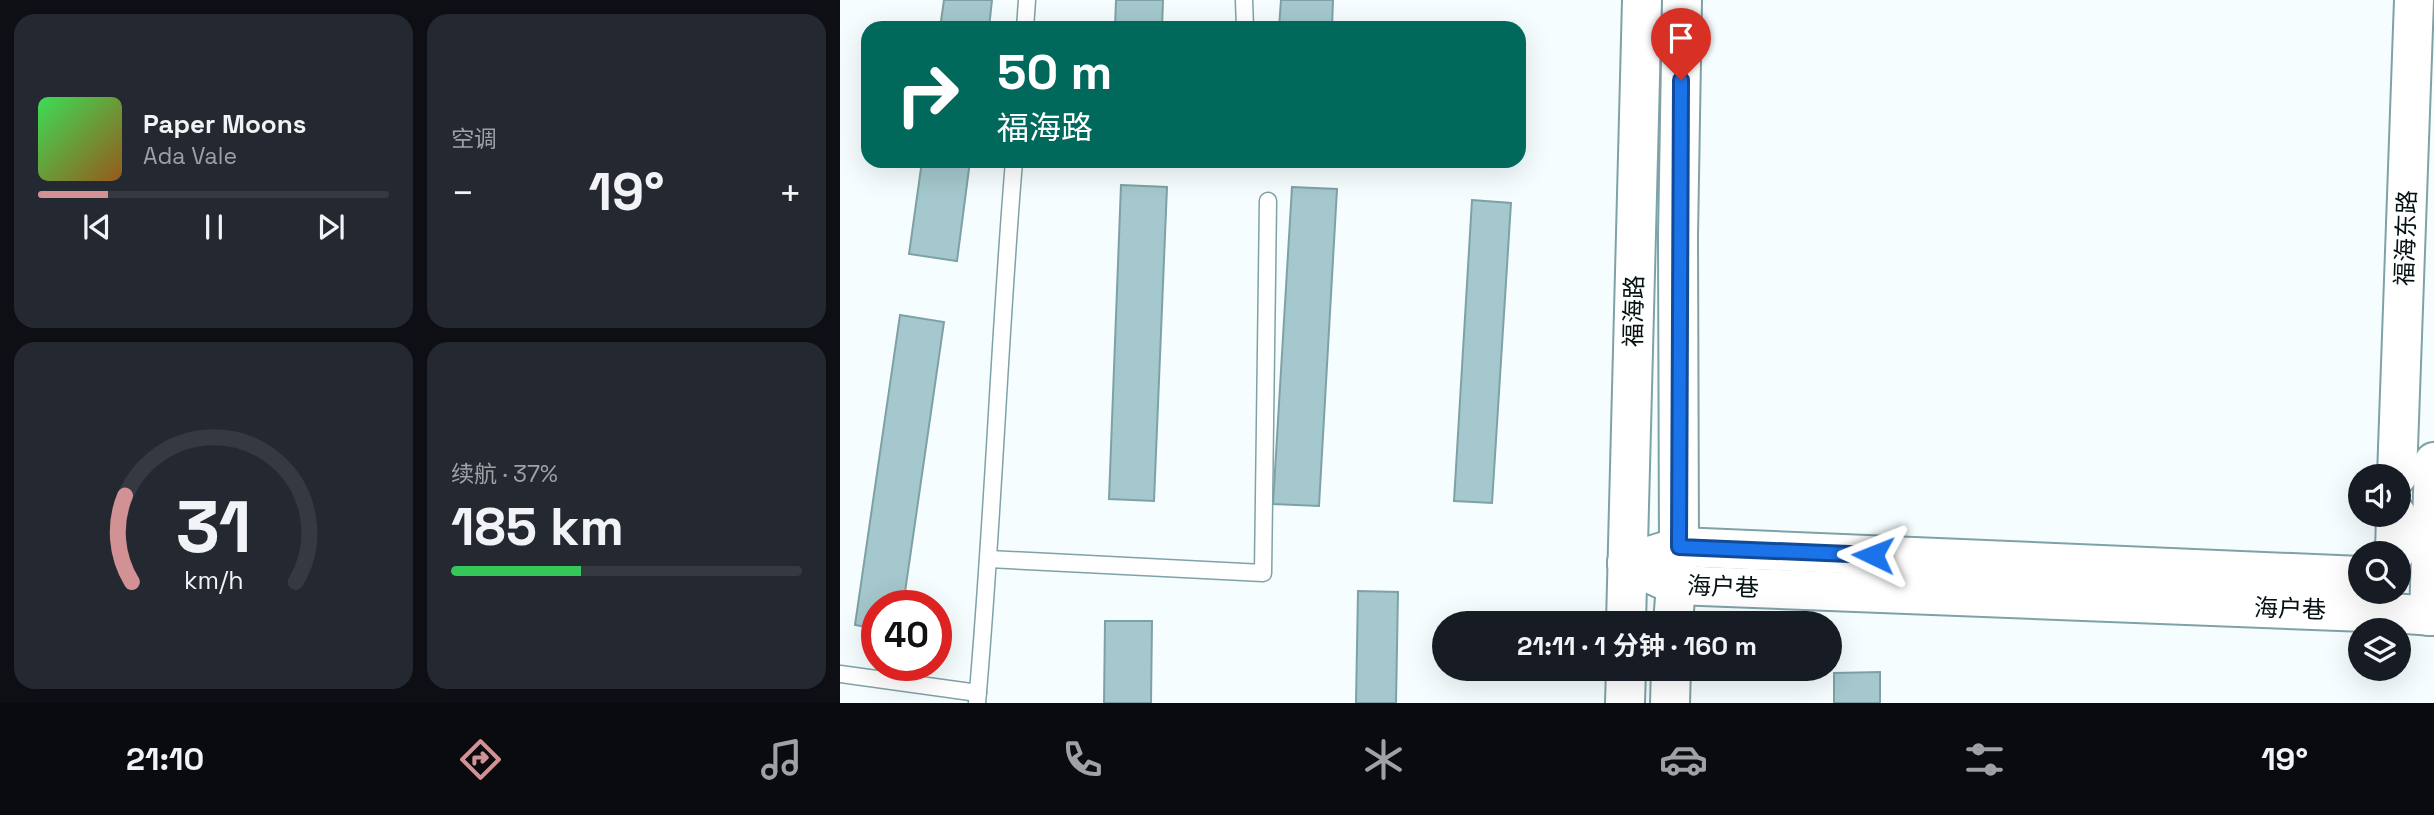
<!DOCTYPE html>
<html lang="zh">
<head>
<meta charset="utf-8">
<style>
  body { margin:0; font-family:"Space Grotesk","Noto Sans SC",sans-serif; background:#242831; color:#f1f3f6; height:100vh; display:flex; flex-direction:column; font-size:26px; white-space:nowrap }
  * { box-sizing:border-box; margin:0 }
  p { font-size:23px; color:#9ea1a6 }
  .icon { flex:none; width:38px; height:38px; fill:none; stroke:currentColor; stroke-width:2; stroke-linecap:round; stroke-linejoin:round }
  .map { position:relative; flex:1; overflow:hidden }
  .sheet { display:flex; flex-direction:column; gap:14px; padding:14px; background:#0d0f14; width:840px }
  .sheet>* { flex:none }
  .hud { position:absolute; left:21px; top:21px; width:665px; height:147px; border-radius:21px; box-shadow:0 7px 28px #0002; background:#00695c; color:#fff; overflow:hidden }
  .fabs { position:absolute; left:1508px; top:464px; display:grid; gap:14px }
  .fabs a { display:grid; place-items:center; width:63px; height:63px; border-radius:50%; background:#171b24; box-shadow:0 7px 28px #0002; font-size:35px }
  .speed { position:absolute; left:21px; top:590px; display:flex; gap:14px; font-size:35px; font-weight:700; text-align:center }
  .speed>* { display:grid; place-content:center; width:91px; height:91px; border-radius:50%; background:#171b24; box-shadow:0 7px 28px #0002; line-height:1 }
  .speed .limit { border:10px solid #d22; background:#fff; color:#111 }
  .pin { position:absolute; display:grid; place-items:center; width:60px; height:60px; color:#fff; margin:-72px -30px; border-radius:50% 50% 50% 0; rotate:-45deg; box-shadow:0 0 7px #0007 }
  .pin .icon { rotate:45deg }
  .me { position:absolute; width:77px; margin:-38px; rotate:272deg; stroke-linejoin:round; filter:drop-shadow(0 0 5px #0008) }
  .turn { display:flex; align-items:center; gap:24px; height:147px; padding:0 21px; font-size:32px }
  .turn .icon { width:91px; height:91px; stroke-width:2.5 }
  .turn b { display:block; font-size:49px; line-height:60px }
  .big { font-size:52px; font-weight:700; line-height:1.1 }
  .sheet .tile { flex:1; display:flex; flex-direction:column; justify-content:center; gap:10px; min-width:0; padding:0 24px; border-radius:21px; background:#242831 }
  .sheet .dial { align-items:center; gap:0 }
  .dial svg { height:182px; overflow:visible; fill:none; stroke:#363941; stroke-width:7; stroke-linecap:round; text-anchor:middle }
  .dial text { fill:#f1f3f6; stroke:none }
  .song { display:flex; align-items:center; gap:21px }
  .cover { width:84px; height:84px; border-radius:10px; background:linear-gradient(135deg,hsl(130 70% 55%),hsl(30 70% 35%)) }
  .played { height:7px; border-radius:4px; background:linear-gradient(90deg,#d29194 20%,#363941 20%) }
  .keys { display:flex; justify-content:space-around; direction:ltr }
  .heat { display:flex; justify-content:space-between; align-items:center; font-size:38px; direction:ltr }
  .charge { height:10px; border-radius:5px; background:linear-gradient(90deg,#34c759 37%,#363941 0) }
  .sheet .tiles { flex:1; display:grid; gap:14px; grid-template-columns:repeat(2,1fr) }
  .trip { position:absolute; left:592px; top:611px; width:410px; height:70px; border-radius:35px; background:#171b24; box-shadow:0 7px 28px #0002; font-weight:700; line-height:70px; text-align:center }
  .dock { display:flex; height:112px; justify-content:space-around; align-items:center; background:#090b0e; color:#9ea1a6 }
  .dock .icon { width:49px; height:49px }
  .dock .on { color:#d29194 }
  .dock b { font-size:32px; color:#f1f3f6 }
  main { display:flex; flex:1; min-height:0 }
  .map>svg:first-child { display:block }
  .building { fill:#a4c8cd; stroke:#7ea1a6; stroke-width:2 }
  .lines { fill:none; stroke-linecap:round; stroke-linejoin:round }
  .lane-casing { stroke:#7fa2a7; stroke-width:19 }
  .secondary-casing { stroke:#7fa2a7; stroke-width:42 }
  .lane { stroke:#fff; stroke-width:16 }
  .secondary { stroke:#fff; stroke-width:38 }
  .route-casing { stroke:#114b97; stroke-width:18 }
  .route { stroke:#1a73e8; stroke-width:12 }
  .labels { text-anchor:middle; stroke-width:7; stroke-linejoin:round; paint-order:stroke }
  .street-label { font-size:24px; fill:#051213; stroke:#fff }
</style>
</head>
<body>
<main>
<section class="sheet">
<div class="tiles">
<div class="tile">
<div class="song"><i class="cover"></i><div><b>Paper Moons</b><p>Ada Vale</p></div></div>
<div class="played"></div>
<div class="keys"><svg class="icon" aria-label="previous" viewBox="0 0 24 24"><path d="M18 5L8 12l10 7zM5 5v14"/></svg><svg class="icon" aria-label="pause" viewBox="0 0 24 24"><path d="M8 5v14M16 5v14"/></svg><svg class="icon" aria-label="next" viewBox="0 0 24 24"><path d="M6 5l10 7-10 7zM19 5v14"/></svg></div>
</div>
<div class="tile"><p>空调</p>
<div class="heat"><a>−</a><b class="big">19°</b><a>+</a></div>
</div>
<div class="tile dial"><svg viewBox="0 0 100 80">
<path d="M14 69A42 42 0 1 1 86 69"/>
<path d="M14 69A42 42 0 0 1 11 31" stroke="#d29194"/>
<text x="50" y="56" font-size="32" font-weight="700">31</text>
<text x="50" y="72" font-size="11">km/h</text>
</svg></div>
<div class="tile"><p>续航 · 37%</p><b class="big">185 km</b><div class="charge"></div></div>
</div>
</section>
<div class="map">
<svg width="1594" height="703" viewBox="0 0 1594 703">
  <rect width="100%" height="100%" fill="#f6fdfe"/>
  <g class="building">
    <path d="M104 0H152L149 28H100Z"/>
    <path d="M276 0H323L322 28H275Z"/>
    <path d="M441 0H493L492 28H439Z"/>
    <path d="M82 161H130L117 261 69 254Z"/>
    <path d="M281 185 327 187 314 501 269 499Z"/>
    <path d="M452 187 497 189 479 506 433 504Z"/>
    <path d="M632 200 671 203 652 503 614 501Z"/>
    <path d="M60 315 104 322 63 606H37V629L15 625Z"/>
    <path d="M518 591 558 592 556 703H516Z"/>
    <path d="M265 621H312L311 703H264Z"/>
    <path d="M1040 672V703H994V673Z"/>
  </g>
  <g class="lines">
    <defs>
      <g id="lane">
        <path d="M404 0 405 28"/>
        <path d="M185 28 187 0"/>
        <path d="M149 559 423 573 428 201"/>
        <path d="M0 674 138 693"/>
        <path d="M137 703C153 523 159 342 174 161"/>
      </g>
      <g id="secondary">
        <path d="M1557 476 1574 0"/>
        <path d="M1555 553 1556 514"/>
        <path d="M787 563 835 585 1552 613 1594 616"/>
        <path d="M787 563 839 547 1521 576"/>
        <path d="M1589 616 1594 462"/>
        <path d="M786 623 802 0"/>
        <path d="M833 623 839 547 838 236 842 0"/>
        <path d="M785 703 786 668"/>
        <path d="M830 703 831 668"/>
      </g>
    </defs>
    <use href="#lane" class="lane-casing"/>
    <use href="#secondary" class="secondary-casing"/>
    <use href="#lane" class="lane"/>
    <use href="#secondary" class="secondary"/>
  </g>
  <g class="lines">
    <defs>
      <path id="route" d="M841 80 839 547 1033 555"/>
    </defs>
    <use href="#route" class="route-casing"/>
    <use href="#route" class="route"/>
  </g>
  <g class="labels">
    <g class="street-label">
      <text transform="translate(1566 238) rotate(-88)" y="8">福海东路</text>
      <text transform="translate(794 311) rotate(-89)" y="8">福海路</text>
      <text transform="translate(883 587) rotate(2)" y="8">海户巷</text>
      <text transform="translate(1450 609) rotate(2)" y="8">海户巷</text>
    </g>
  </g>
</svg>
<div class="fabs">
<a><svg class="icon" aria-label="sound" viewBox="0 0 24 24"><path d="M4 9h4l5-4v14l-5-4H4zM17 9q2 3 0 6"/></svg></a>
<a><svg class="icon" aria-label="search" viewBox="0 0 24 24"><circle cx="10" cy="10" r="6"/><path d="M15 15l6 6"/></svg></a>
<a><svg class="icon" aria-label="layers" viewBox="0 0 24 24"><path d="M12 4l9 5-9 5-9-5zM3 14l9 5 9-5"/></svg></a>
</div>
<div class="speed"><div class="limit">40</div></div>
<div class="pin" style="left:841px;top:80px;background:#d93025"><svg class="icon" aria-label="arrive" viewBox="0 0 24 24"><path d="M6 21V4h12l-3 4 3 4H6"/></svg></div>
<svg class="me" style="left:1033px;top:555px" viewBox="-20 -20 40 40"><path d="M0-17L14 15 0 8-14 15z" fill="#1a73e8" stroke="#fff" stroke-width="4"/></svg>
<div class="trip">21:11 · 1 分钟 · 160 m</div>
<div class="hud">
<div class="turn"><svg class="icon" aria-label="right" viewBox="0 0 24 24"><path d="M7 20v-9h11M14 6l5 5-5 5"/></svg><div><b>50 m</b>福海路</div></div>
</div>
</div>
</main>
<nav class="dock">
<b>21:10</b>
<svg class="icon on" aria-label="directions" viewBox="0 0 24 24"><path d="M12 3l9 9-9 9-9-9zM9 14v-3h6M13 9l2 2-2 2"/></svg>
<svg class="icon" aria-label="music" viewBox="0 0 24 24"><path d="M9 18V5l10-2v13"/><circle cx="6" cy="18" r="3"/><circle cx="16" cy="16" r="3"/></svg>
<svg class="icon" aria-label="phone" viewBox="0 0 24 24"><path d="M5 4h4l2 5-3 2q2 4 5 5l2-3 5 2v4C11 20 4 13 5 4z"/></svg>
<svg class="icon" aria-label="climate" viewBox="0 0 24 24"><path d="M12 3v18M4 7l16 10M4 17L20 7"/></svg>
<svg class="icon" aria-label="car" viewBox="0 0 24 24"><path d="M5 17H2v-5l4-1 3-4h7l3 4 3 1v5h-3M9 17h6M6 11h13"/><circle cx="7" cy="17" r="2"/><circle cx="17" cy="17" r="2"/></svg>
<svg class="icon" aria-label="filters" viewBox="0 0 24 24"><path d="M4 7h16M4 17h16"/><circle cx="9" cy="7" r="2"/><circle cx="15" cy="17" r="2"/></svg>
<b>19°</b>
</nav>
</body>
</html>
